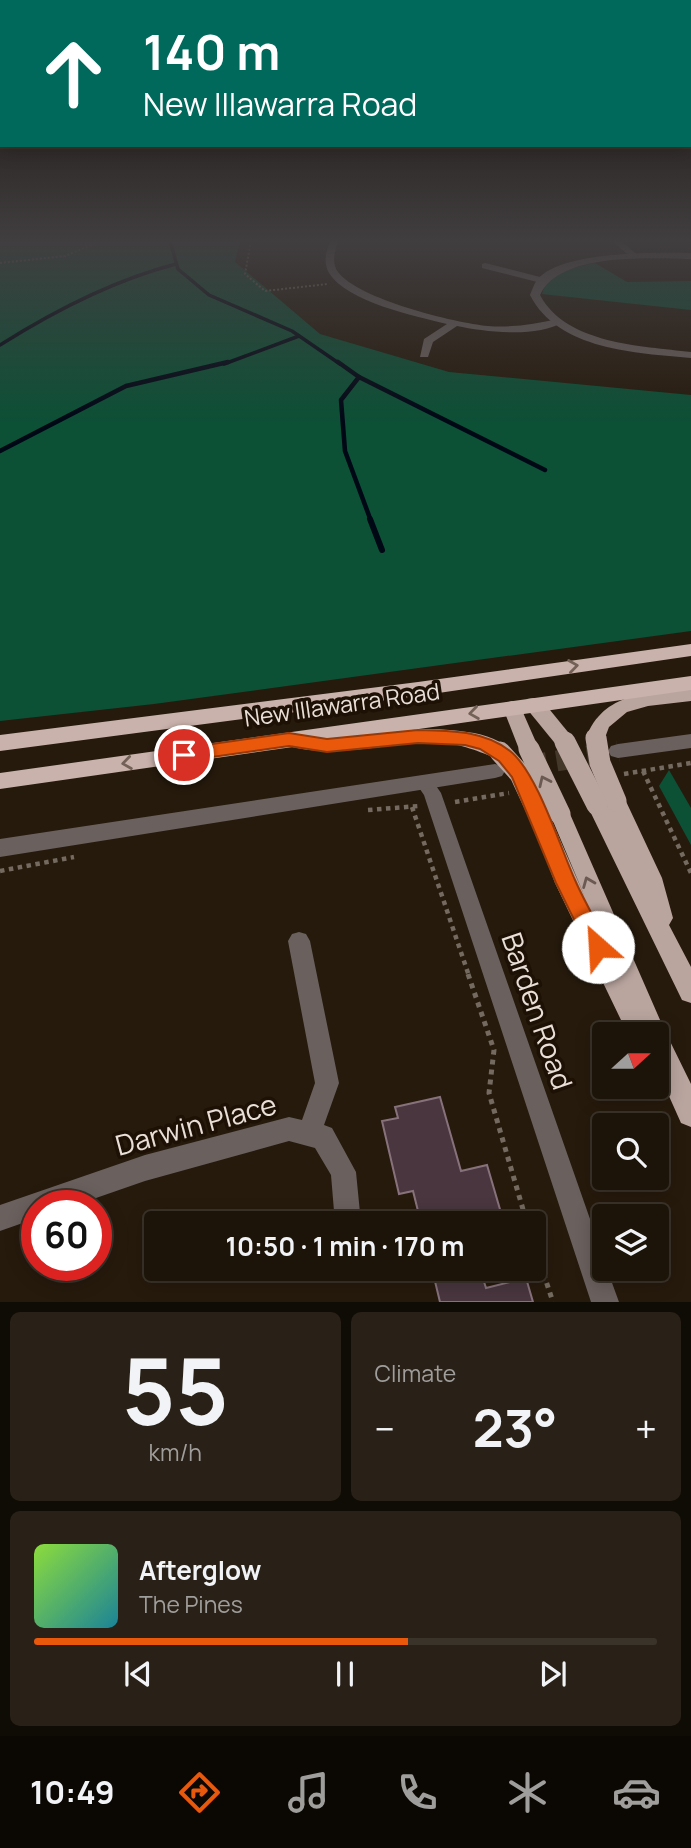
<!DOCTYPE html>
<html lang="en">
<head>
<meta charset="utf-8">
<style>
  body { margin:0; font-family:Manrope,sans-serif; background:#292117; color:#f1f3f6; height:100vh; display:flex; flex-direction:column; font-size:26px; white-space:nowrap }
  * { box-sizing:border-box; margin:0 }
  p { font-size:23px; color:#a09e9c }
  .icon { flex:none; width:38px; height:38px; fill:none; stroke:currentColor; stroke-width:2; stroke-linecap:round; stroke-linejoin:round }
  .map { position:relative; height:1302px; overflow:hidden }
  .drawer { display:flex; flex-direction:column; gap:10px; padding:10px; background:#0f0b05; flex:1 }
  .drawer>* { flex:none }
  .top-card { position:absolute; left:0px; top:0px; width:691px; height:147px; box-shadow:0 4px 18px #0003,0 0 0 2px #3a332a; background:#00695c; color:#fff; overflow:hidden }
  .needle { width:46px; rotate:69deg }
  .controls { position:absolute; left:592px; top:1022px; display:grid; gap:14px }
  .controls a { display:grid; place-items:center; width:77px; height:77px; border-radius:7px; background:#1c1409; box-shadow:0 4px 18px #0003,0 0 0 2px #3a332a; font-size:35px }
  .speed { position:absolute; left:21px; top:1190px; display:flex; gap:14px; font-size:35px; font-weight:700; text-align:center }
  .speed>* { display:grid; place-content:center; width:91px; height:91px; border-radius:50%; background:#1c1409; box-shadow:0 4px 18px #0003,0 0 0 2px #3a332a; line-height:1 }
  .speed .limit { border:10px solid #d22; background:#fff; color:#111 }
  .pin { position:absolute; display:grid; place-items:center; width:60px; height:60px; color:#fff; margin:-30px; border:4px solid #fff; border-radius:50%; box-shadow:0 2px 7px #0007 }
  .me { position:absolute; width:77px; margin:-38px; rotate:334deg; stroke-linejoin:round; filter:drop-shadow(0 0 5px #0008) }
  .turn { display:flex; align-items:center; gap:24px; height:147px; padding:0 28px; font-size:32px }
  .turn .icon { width:91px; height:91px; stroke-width:2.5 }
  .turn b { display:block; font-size:49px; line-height:60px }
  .big { font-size:52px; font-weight:700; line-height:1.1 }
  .drawer .widget { flex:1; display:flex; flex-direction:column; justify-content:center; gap:10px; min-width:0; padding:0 24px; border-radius:10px; background:#292117 }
  .drawer .dial { align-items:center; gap:0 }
  .dial b { font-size:91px; line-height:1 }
  .song { display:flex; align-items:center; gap:21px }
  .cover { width:84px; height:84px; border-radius:10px; background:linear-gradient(135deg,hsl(90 70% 55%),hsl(190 70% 35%)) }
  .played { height:7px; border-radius:4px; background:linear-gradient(90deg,#ea580c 60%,#3a332a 60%) }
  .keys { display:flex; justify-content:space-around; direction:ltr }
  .heat { display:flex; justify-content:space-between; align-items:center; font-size:38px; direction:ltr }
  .drawer .tiles { flex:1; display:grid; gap:10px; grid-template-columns:1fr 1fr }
  .widget:last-child { grid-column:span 2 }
  .trip { position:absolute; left:144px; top:1211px; width:402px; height:70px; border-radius:7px; background:#1c1409; box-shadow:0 4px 18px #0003,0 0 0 2px #3a332a; font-weight:700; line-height:70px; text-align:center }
  .tab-bar { display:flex; height:112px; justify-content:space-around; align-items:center; background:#0b0804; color:#a09e9c }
  .tab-bar .icon { width:49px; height:49px }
  .tab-bar .current { color:#ea580c }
  .tab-bar b { font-size:32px; color:#f1f3f6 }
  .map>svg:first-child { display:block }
  .green { fill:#0c5036 }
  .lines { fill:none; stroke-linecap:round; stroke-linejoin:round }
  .stream-far2 { stroke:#000715; stroke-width:3.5 }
  .stream-far1 { stroke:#000715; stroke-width:4.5 }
  .stream { stroke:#000715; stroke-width:6 }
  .building { fill:#49363f; stroke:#87727c; stroke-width:2 }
  .tertiary-tunnel { stroke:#43382a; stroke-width:21; stroke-dasharray:21 10; stroke-linecap:butt }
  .path-far2 { stroke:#756a5f; stroke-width:2; stroke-dasharray:2 2; stroke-linecap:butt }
  .path-far1 { stroke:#756a5f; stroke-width:4.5; stroke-dasharray:4.5 4.5; stroke-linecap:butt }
  .path { stroke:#756a5f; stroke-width:5; stroke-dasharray:5 5; stroke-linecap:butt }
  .minor { fill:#6a605d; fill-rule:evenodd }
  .tertiary { fill:#6a605d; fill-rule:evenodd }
  .primary { fill:#b9a49e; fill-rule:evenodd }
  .trunk { fill:#c9b2ab; fill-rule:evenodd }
  .primary-bridge { stroke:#b9a49e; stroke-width:21 }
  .oneway { stroke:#736158 }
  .oneway2 { stroke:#6b5a51 }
  .route { fill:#ea580c; stroke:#983908; stroke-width:2 }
  .labels { text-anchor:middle; stroke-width:7; stroke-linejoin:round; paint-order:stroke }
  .street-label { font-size:23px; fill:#e9dfd7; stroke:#1d1004 }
  .near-street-label { font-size:28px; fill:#e9dfd7; stroke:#1d1004 }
</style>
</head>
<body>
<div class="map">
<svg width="691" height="1302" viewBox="0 0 691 1302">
  <rect width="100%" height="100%" fill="#261a0c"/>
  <g class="green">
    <path d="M0 241H240L235 262 320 334 449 372 691 395V631L154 704 0 721Z"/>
    <path d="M595 263 627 282 691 281V310L542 294C548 272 575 267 595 263Z"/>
    <path d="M669 770 691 808V845L659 786Z"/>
  </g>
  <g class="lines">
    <g class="stream-far2">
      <path d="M170 241 178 269 209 295 292 331 340 364"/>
      <path d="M0 345C54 311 114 280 176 264"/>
      <path d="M224 364 299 336"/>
    </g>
    <g class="stream-far1">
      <path d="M338 362 359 377 545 470"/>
      <path d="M359 377 341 400 345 451 371 521"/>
      <path d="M0 451 126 386 228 362"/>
    </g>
    <path class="stream" d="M370 519 382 550"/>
  </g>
  <g class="building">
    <path d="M440 1097 461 1171 487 1165 504 1223H421L413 1191 399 1194 382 1121 398 1118 395 1107Z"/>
    <path d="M432 1269H480L486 1288 526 1278 533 1302H440Z"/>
  </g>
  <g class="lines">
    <path class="tertiary-tunnel" d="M526 766 618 751"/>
    <g class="path-far2">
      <path d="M251 241 245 274 265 291 328 284"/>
      <path d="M0 263 65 256 101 241"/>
    </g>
    <g class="path-far1">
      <path d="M643 771 691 873"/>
      <path d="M624 774 691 763"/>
      <path d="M455 802 509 793"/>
      <path d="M412 807 469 976"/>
      <path d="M368 810 419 806"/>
      <path d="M0 871 74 857"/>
    </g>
    <g class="path">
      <path d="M468 974 494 1050 489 1093 527 1223"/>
      <path d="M534 1245 553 1302"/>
    </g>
    <g class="minor">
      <path d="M330 241H338C335 251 331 263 338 272 358 299 455 323 488 326 511 328 535 324 558 319L563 322C538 338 485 332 457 326L433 342 428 357H420L424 339 447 324C415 316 347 302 329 273 323 263 326 251 330 241Z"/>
      <path d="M612 241H621L640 257 633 259Z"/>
      <path d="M485 263 544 278 545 280 541 283 482 268V264Z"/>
      <path d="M424 775 430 777 441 793 604 1259V1269H607L619 1302H591L424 795 415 782 418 777Z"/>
      <path d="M299 932 306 934 310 941 339 1083 324 1125 332 1128 356 1172 361 1223H335L331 1175 315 1148 289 1141 145 1181 73 1206H37V1218L0 1231V1205L145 1155 289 1117 302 1120 315 1083 288 941 292 934Z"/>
    </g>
    <g class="tertiary">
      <path d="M691 253V259C650 258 559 252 540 295 566 344 641 346 691 352V358C636 353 558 350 530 295 532 290 534 284 537 280 560 251 656 252 691 253Z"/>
      <path d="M691 734V748L618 758 611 756 608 751 611 746 618 744Z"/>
      <path d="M495 764 502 766 505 771 502 776 495 778 0 857V839Z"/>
    </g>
    <g class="primary">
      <path d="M691 689V701L648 706 627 712 609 727 603 743H589L586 738C603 692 649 692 691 689Z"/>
      <path d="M534 698 541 699 572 737 575 742 572 747H558L527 709 525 704 527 699Z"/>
      <path d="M512 701 519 703 521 708 539 749 536 754H522L519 749 503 708 505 703Z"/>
      <path d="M416 729C440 729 497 729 510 752L507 757 500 759C477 752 463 743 437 743 385 742 336 760 284 745L281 740 284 735 291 733 329 739Z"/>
      <path d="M616 793 623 795 662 878 673 918 669 925 691 967V1003L682 1000 587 805 590 799 597 797 604 799 608 807 606 801 609 795Z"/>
      <path d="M560 806 567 808 570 814 664 1029 691 1084V1127L681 1123 656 1067V1034H632L621 1020 555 883 530 817 533 811 540 809 547 811 550 817 585 897 550 814 553 808Z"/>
    </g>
    <g class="trunk">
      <path d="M691 644V656L418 696 0 751V735L418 682Z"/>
      <path d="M691 676V690L0 789V773Z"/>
    </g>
    <g class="primary-bridge">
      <path d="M596 738 600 763 616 801"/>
      <path d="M565 742 597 805"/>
      <path d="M529 749 560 814"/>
      <path d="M500 752 520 774 540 817"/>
    </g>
  </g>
  <defs><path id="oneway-chevron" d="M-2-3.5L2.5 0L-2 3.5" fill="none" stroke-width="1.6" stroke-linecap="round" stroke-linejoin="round" transform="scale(1.75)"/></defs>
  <g class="oneway">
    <use href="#oneway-chevron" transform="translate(573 666) rotate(-8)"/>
    <use href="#oneway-chevron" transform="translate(474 713) rotate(172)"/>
    <use href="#oneway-chevron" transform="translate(127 763) rotate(172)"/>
  </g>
  <g class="oneway2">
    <use href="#oneway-chevron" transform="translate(544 781) rotate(-115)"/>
    <use href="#oneway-chevron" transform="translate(588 882) rotate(-112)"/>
  </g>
  <linearGradient id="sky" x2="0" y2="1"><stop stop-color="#150e07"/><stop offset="0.57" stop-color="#413e40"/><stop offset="1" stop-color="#413e40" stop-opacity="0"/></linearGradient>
  <rect width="691" height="423" fill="url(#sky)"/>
  <path class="route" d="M418 730C450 731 484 730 510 751 537 772 560 847 575 880 585 903 598 924 609 947L606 954 598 957 591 954 556 883 512 777 499 761 480 749 465 745 418 743 327 752 289 746 184 761 178 759 175 755 178 750 184 748 289 733 327 739Z"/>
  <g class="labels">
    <g class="street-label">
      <text transform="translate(342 705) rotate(-8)" y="8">New Illawarra Road</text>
    </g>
    <g class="near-street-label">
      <text transform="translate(537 1011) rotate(71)" y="10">Barden Road</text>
      <text transform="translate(196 1125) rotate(-15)" y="10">Darwin Place</text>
    </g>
  </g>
</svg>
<div class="controls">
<a><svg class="needle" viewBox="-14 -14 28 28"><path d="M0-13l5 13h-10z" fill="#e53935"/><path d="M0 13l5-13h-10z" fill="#a09e9c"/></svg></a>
<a><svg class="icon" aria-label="search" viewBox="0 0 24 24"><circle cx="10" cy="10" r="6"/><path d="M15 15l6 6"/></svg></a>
<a><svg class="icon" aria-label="layers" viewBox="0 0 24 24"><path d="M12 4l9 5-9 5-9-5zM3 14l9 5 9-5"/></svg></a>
</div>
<div class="speed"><div class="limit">60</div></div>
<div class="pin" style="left:184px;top:755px;background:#d93025"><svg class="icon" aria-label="arrive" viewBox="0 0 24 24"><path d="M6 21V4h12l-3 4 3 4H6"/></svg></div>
<svg class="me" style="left:598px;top:947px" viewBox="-20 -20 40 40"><circle r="19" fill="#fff"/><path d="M0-13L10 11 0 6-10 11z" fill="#ea580c"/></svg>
<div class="trip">10:50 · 1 min · 170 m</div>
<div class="top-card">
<div class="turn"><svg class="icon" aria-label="ahead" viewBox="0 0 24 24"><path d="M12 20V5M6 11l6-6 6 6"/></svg><div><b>140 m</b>New Illawarra Road</div></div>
</div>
</div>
<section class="drawer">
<div class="tiles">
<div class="widget dial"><b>55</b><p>km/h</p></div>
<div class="widget"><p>Climate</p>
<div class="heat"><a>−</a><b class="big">23°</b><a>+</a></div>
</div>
<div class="widget">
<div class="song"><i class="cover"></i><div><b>Afterglow</b><p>The Pines</p></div></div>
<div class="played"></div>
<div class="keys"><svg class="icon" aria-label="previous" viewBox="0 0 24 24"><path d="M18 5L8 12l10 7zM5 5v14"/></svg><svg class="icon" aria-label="pause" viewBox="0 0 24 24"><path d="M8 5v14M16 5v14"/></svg><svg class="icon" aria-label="next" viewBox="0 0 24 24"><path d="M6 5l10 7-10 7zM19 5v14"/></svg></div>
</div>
</div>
</section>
<nav class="tab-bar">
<b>10:49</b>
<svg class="icon current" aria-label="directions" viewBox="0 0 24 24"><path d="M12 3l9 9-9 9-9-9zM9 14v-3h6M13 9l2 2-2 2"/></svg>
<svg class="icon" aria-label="music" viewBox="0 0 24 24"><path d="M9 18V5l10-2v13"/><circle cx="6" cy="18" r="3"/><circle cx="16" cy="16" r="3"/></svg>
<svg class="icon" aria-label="phone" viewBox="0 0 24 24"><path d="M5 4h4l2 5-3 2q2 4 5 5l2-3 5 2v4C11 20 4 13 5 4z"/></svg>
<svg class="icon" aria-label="climate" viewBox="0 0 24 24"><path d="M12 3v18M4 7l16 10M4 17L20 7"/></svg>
<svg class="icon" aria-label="car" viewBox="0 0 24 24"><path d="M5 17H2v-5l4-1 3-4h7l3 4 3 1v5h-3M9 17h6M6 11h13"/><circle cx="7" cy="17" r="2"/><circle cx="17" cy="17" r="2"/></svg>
</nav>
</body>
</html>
